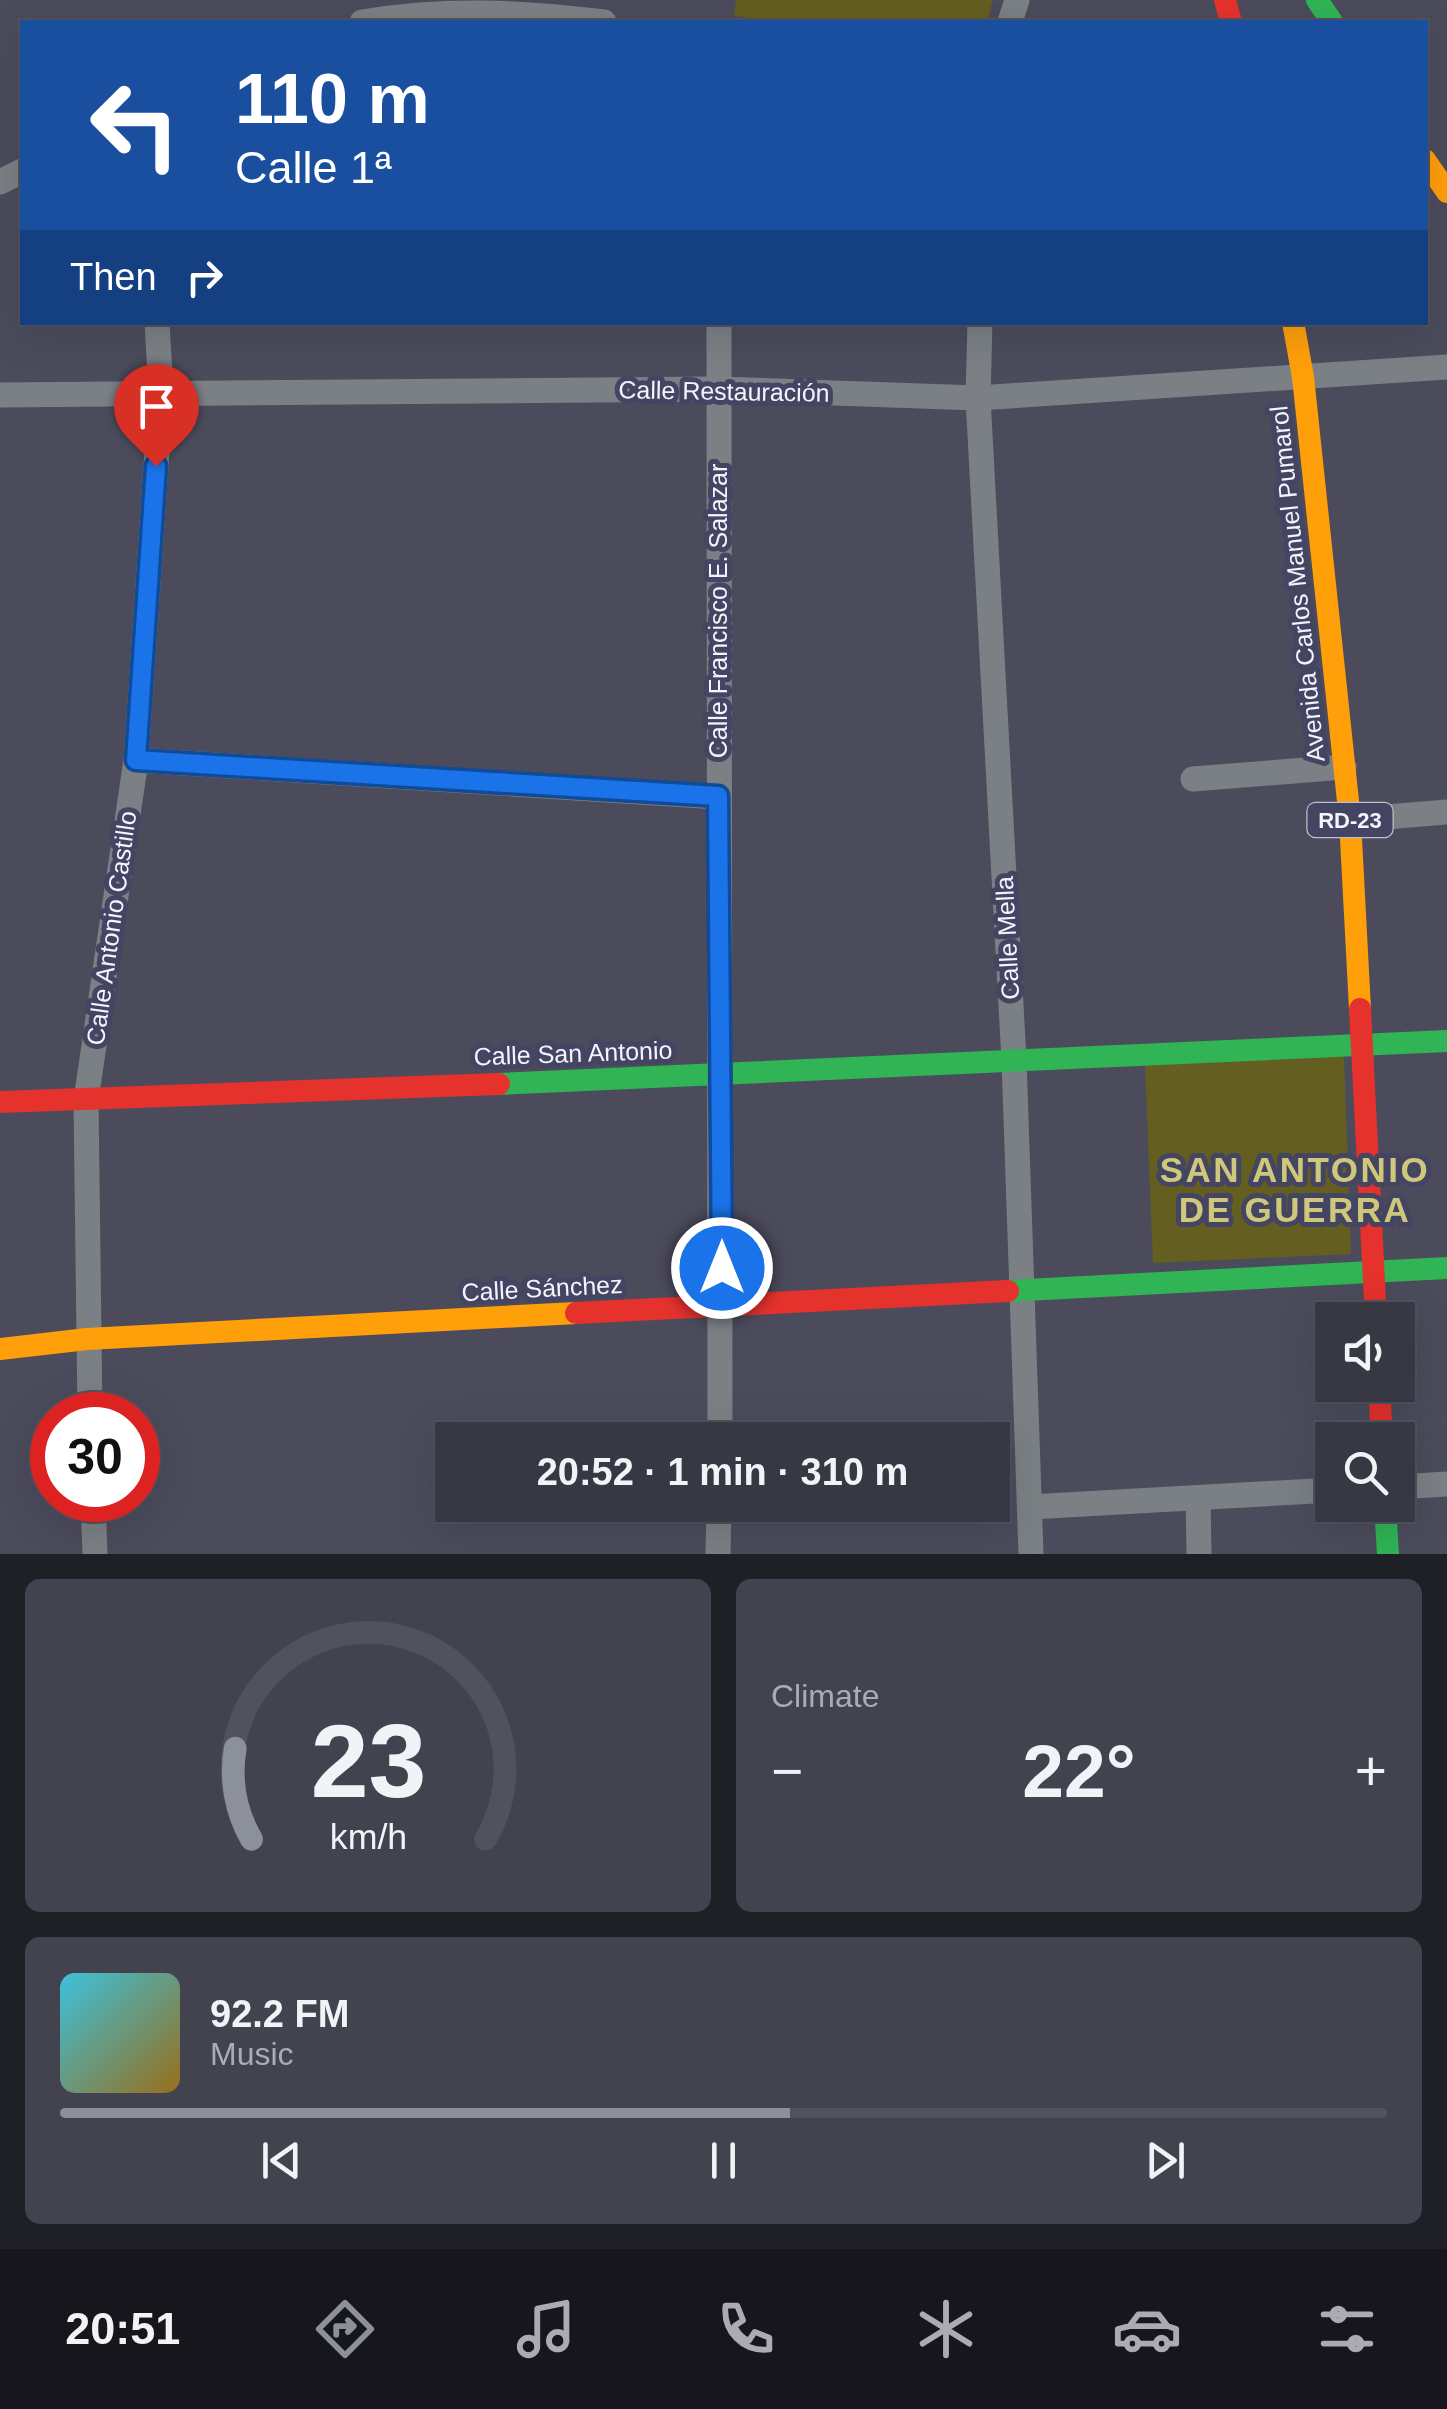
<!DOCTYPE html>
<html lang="en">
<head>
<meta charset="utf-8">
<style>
  body { margin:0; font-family:Arial,sans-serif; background:#434350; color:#f1f3f6; height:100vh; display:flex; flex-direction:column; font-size:38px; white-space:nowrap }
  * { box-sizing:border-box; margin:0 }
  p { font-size:32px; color:#abacb3 }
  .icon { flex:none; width:55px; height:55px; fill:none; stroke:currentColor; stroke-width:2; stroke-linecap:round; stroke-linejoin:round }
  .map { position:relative; height:1554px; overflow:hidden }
  .sheet { display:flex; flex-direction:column; gap:25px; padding:25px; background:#1f1f26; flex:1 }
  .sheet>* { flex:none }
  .hud { position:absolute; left:20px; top:20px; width:1408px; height:305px; border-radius:0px; box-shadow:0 10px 40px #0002,0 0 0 2px #52525e; background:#1a4fa0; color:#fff; overflow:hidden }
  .controls { position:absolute; left:1315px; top:1302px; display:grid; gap:20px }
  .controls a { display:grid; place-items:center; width:100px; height:100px; border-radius:0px; background:#383845; box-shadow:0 10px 40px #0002,0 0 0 2px #52525e; font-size:50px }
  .speed { position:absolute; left:30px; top:1392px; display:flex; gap:20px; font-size:50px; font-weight:700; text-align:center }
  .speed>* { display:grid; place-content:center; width:130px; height:130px; border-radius:50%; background:#383845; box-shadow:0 10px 40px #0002,0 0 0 2px #52525e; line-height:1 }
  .speed .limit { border:15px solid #d22; background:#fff; color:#111 }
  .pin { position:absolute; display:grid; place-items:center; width:85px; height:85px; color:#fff; margin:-102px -42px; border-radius:50% 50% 50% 0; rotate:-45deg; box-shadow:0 0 10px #0007 }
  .pin .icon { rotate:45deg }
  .me { position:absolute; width:110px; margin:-55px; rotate:0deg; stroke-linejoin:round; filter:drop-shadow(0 0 8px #0008) }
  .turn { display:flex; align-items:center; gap:35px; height:210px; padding:0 50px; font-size:45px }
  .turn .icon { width:130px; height:130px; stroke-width:2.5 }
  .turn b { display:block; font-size:70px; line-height:85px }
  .then { display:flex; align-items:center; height:95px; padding:0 50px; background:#0003; gap:20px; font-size:38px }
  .big { font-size:75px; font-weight:600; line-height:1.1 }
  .sheet .widget { flex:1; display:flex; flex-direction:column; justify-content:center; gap:15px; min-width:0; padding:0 35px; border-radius:15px; background:#434350 }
  .sheet .dial { align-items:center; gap:0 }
  .dial svg { height:260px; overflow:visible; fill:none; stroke:#52525e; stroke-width:7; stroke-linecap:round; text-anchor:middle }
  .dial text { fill:#f1f3f6; stroke:none }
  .song { display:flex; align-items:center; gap:30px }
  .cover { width:120px; height:120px; border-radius:15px; background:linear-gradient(135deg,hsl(190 70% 55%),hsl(40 70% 35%)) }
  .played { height:10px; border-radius:5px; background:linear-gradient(90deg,#8c9099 55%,#52525e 55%) }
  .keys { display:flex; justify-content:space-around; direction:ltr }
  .heat { display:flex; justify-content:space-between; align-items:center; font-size:55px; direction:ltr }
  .sheet .tiles { flex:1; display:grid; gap:25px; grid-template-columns:1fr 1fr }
  .widget:last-child { grid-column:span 2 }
  .trip { position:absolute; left:435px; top:1422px; width:575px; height:100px; border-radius:0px; background:#383845; box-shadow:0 10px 40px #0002,0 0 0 2px #52525e; font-weight:600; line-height:100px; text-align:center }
  .tab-bar { display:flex; height:160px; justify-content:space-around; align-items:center; background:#16161c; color:#abacb3 }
  .tab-bar .icon { width:70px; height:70px }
  .tab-bar .current { color:#8c9099 }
  .tab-bar b { font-size:45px; color:#f1f3f6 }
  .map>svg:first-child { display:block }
  .green { fill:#645e21 }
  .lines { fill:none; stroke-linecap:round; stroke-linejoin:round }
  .street { stroke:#7b8085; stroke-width:25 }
  .fast { stroke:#30b455; stroke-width:22 }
  .slow { stroke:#ff9f0a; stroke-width:22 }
  .jam { stroke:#e5322d; stroke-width:22 }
  .route-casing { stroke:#114b97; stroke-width:25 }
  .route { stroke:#1a73e8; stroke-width:18 }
  .labels { text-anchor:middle; stroke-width:10; stroke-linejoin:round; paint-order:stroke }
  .shield { fill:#444463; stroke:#bfbfce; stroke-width:2.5 }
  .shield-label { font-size:22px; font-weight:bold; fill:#f4f4fc }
  .street-label { font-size:25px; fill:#f4f4fc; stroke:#444463 }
  .district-label { font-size:35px; font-weight:bold; letter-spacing:2.5px; fill:#cfc87a; stroke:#444463 }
</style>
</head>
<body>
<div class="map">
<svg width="1447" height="1554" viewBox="0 0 1447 1554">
  <rect width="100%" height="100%" fill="#4b4b5c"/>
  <g class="green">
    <path d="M736 0H993L987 22H766L734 15Z"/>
    <path d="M1344 1056 1351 1254 1153 1263 1145 1065Z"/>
  </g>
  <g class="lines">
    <g class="street">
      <path d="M362 22C445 8 522 12 604 22"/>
      <path d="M1010 22 1017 0"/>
      <path d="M0 182 22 171"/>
      <path d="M719 322 720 1440"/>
      <path d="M980 322 978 398 1014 1060 1031 1554"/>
      <path d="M0 395 717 389 978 398 1447 367"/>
      <path d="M136 760 719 797"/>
      <path d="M1193 779 1344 767"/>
      <path d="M1350 820 1447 812"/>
      <path d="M90 1415 86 1100 136 760 161 392 157 322"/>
      <path d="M1398 1487 1447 1484"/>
      <path d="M1198 1498 1199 1554"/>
      <path d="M93 1500 95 1554"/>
      <path d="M1030 1507 1332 1490"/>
      <path d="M718 1554 719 1505"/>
    </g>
    <g class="fast">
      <path d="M1317 0 1332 22"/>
      <path d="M499 1084 1447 1041"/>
      <path d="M1008 1291 1447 1268"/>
      <path d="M1385 1505 1388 1554"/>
    </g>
    <g class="slow">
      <path d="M1425 160 1447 192"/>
      <path d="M1293 322 1303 377 1350 820 1360 1009"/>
      <path d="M0 1349 87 1339 576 1313"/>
    </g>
    <g class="jam">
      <path d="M1225 0 1231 22"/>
      <path d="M1360 1009 1376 1320"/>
      <path d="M0 1102 499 1084"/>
      <path d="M576 1313 1008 1291"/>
      <path d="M1379 1385 1382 1440"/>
    </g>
  </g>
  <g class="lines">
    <defs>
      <path id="route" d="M156 466 136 760 718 796 722 1268"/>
    </defs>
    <use href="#route" class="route-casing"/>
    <use href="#route" class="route"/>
  </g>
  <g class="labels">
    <rect class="shield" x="1307.5" y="803" width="85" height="34" rx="8"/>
    <g class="shield-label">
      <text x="1350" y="828">RD-23</text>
    </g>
    <g class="street-label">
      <text transform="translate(724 391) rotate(1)" y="9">Calle Restauración</text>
      <text transform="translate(1297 584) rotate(-96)" y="9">Avenida Carlos Manuel Pumarol</text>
      <text transform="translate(718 611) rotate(-90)" y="9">Calle Francisco E. Salazar</text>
      <text transform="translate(111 928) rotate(-82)" y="9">Calle Antonio Castillo</text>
      <text transform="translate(1007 938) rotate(-93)" y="9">Calle Mella</text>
      <text transform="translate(573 1053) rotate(-2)" y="9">Calle San Antonio</text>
      <text transform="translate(542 1288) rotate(-3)" y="9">Calle Sánchez</text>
    </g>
    <g class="district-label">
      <text x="1295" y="1182">SAN ANTONIO<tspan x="1295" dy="40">DE GUERRA</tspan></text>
    </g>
  </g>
</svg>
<div class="controls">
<a><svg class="icon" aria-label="sound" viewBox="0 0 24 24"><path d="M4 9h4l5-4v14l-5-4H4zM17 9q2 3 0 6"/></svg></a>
<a><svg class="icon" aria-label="search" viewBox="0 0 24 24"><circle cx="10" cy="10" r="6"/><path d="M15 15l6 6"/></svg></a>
</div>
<div class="speed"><div class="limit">30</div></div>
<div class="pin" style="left:156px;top:466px;background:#d93025"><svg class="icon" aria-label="arrive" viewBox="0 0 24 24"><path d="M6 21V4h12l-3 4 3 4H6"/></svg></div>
<svg class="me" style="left:722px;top:1268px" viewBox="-20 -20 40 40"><circle r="17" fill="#1a73e8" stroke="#fff" stroke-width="3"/><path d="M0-11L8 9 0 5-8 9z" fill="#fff"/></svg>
<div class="trip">20:52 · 1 min · 310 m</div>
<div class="hud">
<div class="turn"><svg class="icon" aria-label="left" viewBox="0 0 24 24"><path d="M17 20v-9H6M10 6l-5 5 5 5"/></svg><div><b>110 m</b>Calle 1ª</div></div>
<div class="then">Then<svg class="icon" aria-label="right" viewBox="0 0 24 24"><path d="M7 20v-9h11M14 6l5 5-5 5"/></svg></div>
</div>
</div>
<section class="sheet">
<div class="tiles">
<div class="widget dial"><svg viewBox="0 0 100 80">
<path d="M14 69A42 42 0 1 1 86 69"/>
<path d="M14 69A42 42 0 0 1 9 41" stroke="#8c9099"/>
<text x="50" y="56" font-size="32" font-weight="700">23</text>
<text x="50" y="72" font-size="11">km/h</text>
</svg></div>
<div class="widget"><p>Climate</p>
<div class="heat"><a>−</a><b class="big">22°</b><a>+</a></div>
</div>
<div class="widget">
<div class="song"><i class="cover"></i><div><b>92.2 FM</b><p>Music</p></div></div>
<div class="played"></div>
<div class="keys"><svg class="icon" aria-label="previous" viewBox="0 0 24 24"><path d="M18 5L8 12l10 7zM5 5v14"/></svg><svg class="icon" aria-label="pause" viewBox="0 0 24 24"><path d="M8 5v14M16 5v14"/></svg><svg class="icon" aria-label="next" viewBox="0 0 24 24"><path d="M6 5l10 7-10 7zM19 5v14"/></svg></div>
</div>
</div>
</section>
<nav class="tab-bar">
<b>20:51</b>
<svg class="icon current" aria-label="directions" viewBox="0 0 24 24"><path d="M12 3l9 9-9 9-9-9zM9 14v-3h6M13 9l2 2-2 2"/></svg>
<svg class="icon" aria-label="music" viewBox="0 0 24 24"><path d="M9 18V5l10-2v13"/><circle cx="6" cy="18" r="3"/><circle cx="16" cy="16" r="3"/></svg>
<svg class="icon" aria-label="phone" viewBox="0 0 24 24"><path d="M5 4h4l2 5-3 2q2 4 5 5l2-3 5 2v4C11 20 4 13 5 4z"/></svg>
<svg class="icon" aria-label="climate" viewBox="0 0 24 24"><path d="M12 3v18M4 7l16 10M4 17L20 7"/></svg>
<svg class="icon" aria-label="car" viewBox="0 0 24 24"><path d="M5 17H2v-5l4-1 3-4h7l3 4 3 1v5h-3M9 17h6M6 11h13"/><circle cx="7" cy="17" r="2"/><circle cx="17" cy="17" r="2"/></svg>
<svg class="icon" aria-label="filters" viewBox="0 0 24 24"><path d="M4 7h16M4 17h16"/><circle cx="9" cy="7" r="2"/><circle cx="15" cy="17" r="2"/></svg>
</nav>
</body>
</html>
